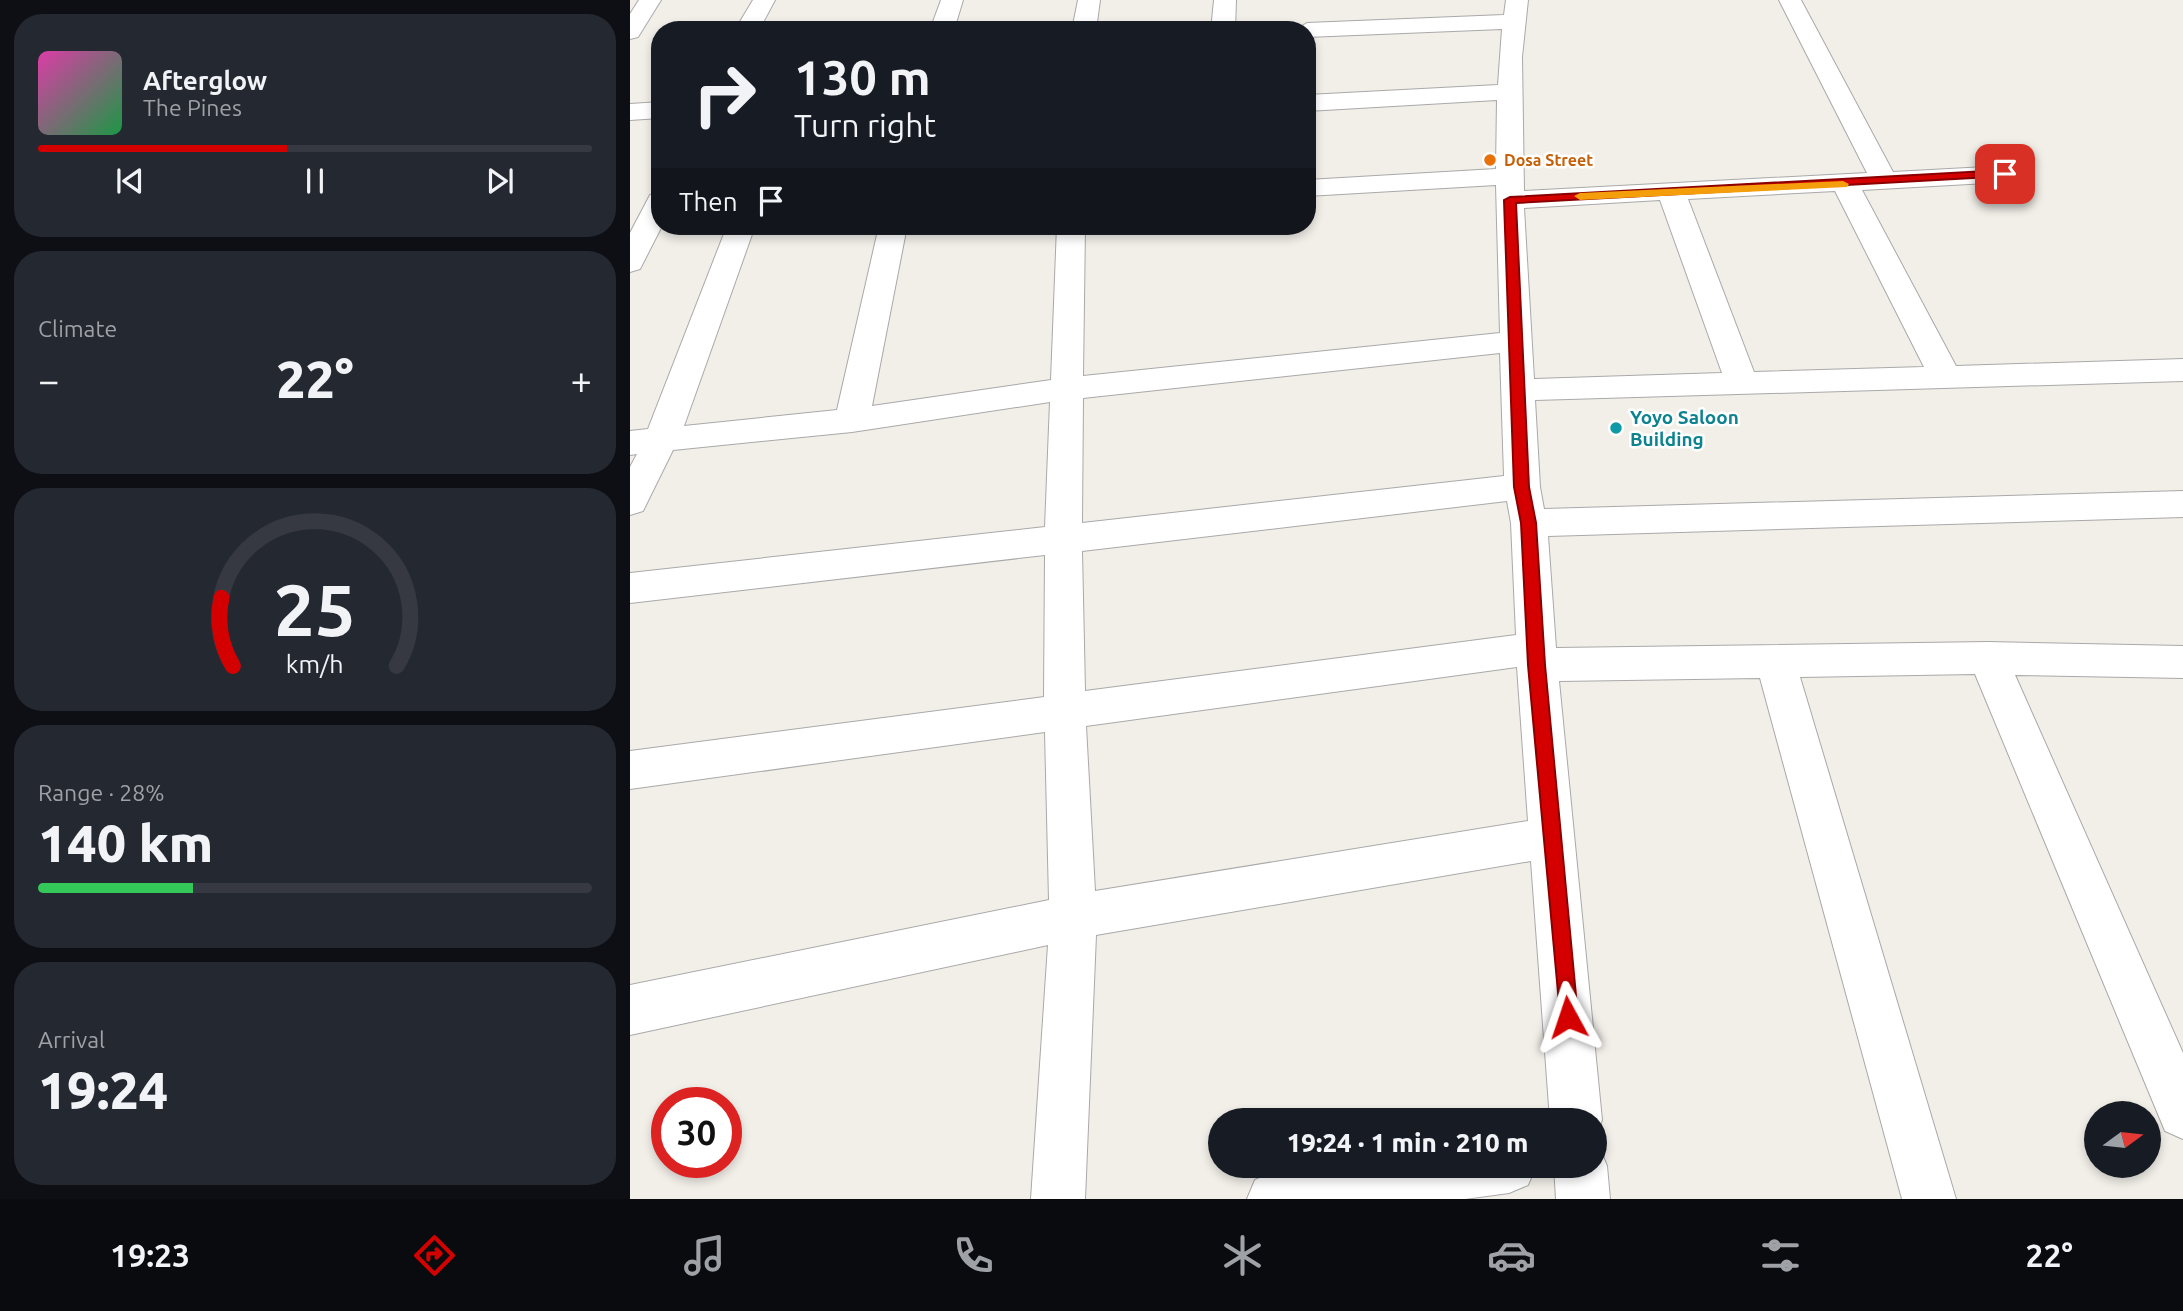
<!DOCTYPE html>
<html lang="en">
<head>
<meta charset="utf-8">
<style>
  body { margin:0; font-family:Ubuntu,sans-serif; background:#242831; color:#f1f3f6; height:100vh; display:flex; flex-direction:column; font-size:26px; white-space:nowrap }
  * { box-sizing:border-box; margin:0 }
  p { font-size:23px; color:#9ea1a6 }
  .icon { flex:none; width:38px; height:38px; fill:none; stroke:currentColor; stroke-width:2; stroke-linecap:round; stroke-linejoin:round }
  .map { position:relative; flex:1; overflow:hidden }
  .panel { display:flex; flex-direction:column; gap:14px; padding:14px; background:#0d0f14; width:630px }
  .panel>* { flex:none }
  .guide { position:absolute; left:21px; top:21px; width:665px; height:214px; border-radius:28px; box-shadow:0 4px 10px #0003; background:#171b24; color:#f1f3f6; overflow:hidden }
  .needle { width:46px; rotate:75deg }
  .tools { position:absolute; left:1454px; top:1101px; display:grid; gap:14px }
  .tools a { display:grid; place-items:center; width:77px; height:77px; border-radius:50%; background:#171b24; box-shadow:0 4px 10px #0003; font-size:35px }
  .speed { position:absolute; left:21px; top:1087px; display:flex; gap:14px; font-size:35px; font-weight:700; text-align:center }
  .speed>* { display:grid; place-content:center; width:91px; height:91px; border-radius:50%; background:#171b24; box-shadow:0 4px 10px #0003; line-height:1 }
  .speed .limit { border:10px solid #d22; background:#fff; color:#111 }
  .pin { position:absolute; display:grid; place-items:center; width:60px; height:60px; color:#fff; margin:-30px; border-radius:14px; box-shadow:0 4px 10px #0006 }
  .me { position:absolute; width:77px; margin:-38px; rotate:355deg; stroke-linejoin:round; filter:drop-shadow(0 0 5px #0008) }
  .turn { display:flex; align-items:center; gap:24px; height:147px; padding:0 28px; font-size:32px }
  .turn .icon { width:91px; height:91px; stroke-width:2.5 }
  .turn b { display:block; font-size:49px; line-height:60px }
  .then { display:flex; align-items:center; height:66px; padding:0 28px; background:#0003; gap:14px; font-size:26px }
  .big { font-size:52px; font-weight:800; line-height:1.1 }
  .panel .card { flex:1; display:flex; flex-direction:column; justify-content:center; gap:10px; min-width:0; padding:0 24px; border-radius:28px; background:#242831 }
  .panel .dial { align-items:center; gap:0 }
  .dial svg { height:182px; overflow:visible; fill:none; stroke:#363941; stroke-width:7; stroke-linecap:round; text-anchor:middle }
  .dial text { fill:#f1f3f6; stroke:none }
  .song { display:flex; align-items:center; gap:21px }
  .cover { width:84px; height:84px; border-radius:10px; background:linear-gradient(135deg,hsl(320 70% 55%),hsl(140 70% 35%)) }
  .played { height:7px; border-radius:4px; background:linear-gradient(90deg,#d40000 45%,#363941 45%) }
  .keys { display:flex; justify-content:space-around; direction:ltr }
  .heat { display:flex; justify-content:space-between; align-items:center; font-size:38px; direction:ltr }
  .charge { height:10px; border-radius:5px; background:linear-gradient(90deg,#34c759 28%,#363941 0) }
  .trip { position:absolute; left:578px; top:1108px; width:399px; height:70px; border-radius:35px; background:#171b24; box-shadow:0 4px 10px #0003; font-weight:800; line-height:70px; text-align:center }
  .tabs { display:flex; height:112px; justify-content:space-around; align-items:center; background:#090b0e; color:#9ea1a6 }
  .tabs .icon { width:49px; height:49px }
  .tabs .current { color:#d40000 }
  .tabs b { font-size:32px; color:#f1f3f6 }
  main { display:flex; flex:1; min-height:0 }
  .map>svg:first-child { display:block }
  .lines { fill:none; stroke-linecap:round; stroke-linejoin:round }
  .minor-casing { stroke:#a9a9a9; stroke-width:2 }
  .minor { fill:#fff; fill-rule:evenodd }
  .route { fill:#d40000; stroke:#8a0000; stroke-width:2 }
  .slow { fill:#f59e0b }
  .food-dot { fill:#e8710a; stroke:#fff; stroke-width:2.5 }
  .culture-dot { fill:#0f9aa8; stroke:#fff; stroke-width:2.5 }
  .labels { text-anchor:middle; stroke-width:5; stroke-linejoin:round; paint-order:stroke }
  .far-food-label { font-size:16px; font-weight:bold; fill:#c56008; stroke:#fff; text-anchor:start }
  .culture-label { font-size:19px; font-weight:bold; fill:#0d838f; stroke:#fff; text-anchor:start }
</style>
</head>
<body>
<main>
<section class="panel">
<div class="card">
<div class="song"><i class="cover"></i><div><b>Afterglow</b><p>The Pines</p></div></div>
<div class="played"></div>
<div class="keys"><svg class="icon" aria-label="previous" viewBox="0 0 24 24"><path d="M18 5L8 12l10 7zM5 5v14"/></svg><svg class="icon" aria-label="pause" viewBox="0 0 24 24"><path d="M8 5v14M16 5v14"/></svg><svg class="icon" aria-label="next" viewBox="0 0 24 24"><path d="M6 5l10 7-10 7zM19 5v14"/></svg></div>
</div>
<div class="card"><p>Climate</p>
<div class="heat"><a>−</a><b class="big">22°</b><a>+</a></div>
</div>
<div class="card dial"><svg viewBox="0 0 100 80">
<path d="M14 69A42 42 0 1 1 86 69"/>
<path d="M14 69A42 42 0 0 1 9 39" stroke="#d40000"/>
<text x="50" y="56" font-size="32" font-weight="700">25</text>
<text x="50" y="72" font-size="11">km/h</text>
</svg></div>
<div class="card"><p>Range · 28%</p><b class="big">140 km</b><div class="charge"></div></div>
<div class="card"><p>Arrival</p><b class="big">19:24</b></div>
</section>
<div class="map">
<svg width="1553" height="1199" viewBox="0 0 1553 1199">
  <rect width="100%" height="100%" fill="#f2efe9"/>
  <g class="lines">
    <defs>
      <g id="minor">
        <path d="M9 0H31L8 37 0 39V14Z"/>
        <path d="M123 0H145L129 30H105Z"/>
        <path d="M311 0H333L324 30H300Z"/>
        <path d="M448 0H470L466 30H442Z"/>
        <path d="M584 0H606L605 30H581Z"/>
        <path d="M876 0H898L892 57 894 191 1237 173 1149 0H1171L1263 172 1375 166 1385 168 1389 174 1385 180 1375 182 1232 190 1326 366 1553 359V381L905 400 910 487 914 509 1553 491V517L918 536 926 648 1358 642 1553 646V678L1385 675 1553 1053V1139L1535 1131 1345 674 1170 677 1326 1199H1272L1130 678 929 681 972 1120 964 1139V1120H920L901 861 466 935 455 1199H401L418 945 0 1035V985L419 900 415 732 0 789V751L414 697 415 555 0 603V573L415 527 420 402 222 432 43 450 13 511 0 515V467L7 454 0 455V431L18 429 97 226H125L54 426 207 410 249 226H277L242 406 421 380 427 226H455L453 376 870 333 866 185 677 196V180L866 169 867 100 677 111V95L868 85 872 29 677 37V30H665L677 23 874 15ZM1205 191 1294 367 1124 372 1058 199ZM1030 200 1092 373 904 379 894 208ZM870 353 874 476 452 523 453 398ZM877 501 881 523 886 635 455 691 452 551ZM887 667 898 821 465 891 456 726Z"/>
        <path d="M30 102V118L0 120V104Z"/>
        <path d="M30 193V226H32L10 269 0 272V233L20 195Z"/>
        <path d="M964 1145 969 1147 977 1166 980 1199H926L924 1166H964Z"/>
        <path d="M690 1166H906L898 1185 879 1193 835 1199H617L625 1180 644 1172Z"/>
      </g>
    </defs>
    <use href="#minor" class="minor-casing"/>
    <use href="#minor" class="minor"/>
  </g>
  <path class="route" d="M1375 170 1380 174 1379 176 886 203 899 487 906 523 915 665 948 1017 945 1025 938 1028 931 1025 898 665 891 523 884 487 874 200 880 197Z"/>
  <path class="slow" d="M1213 181 1219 184 1217 187 950 200 944 196 950 193Z"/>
  <circle class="food-dot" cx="860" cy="160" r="7"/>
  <circle class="culture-dot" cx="986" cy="428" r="7"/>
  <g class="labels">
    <g class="far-food-label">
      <text x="874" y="166">Dosa Street</text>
    </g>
    <g class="culture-label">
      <text x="1000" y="424">Yoyo Saloon<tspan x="1000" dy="22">Building</tspan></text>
    </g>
  </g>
</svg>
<div class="tools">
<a><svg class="needle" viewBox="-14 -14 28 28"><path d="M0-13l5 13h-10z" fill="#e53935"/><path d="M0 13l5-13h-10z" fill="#9ea1a6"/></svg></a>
</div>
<div class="speed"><div class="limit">30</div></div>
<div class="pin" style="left:1375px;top:174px;background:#d93025"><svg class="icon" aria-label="arrive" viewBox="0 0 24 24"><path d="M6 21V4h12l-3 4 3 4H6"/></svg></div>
<svg class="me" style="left:938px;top:1017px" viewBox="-20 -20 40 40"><path d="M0-17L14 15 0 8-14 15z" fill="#d40000" stroke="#fff" stroke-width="4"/></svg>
<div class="trip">19:24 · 1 min · 210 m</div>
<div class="guide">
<div class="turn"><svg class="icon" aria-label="right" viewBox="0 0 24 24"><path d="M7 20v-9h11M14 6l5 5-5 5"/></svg><div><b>130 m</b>Turn right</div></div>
<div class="then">Then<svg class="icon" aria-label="arrive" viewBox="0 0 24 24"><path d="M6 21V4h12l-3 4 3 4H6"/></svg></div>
</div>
</div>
</main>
<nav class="tabs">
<b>19:23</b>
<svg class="icon current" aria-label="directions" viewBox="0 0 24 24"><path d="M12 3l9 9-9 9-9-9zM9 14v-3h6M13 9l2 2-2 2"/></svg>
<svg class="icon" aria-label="music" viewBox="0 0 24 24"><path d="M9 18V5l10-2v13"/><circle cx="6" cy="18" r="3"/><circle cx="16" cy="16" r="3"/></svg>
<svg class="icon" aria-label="phone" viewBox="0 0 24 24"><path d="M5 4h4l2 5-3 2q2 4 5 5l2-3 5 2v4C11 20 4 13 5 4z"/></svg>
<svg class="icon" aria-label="climate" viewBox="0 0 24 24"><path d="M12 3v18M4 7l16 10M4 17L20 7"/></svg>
<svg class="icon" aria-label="car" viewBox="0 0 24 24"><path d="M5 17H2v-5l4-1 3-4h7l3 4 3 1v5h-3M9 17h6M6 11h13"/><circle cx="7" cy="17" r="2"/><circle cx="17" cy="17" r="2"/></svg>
<svg class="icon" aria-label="filters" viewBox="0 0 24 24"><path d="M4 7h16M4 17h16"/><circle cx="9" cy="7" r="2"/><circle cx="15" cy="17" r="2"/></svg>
<b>22°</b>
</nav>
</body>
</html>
